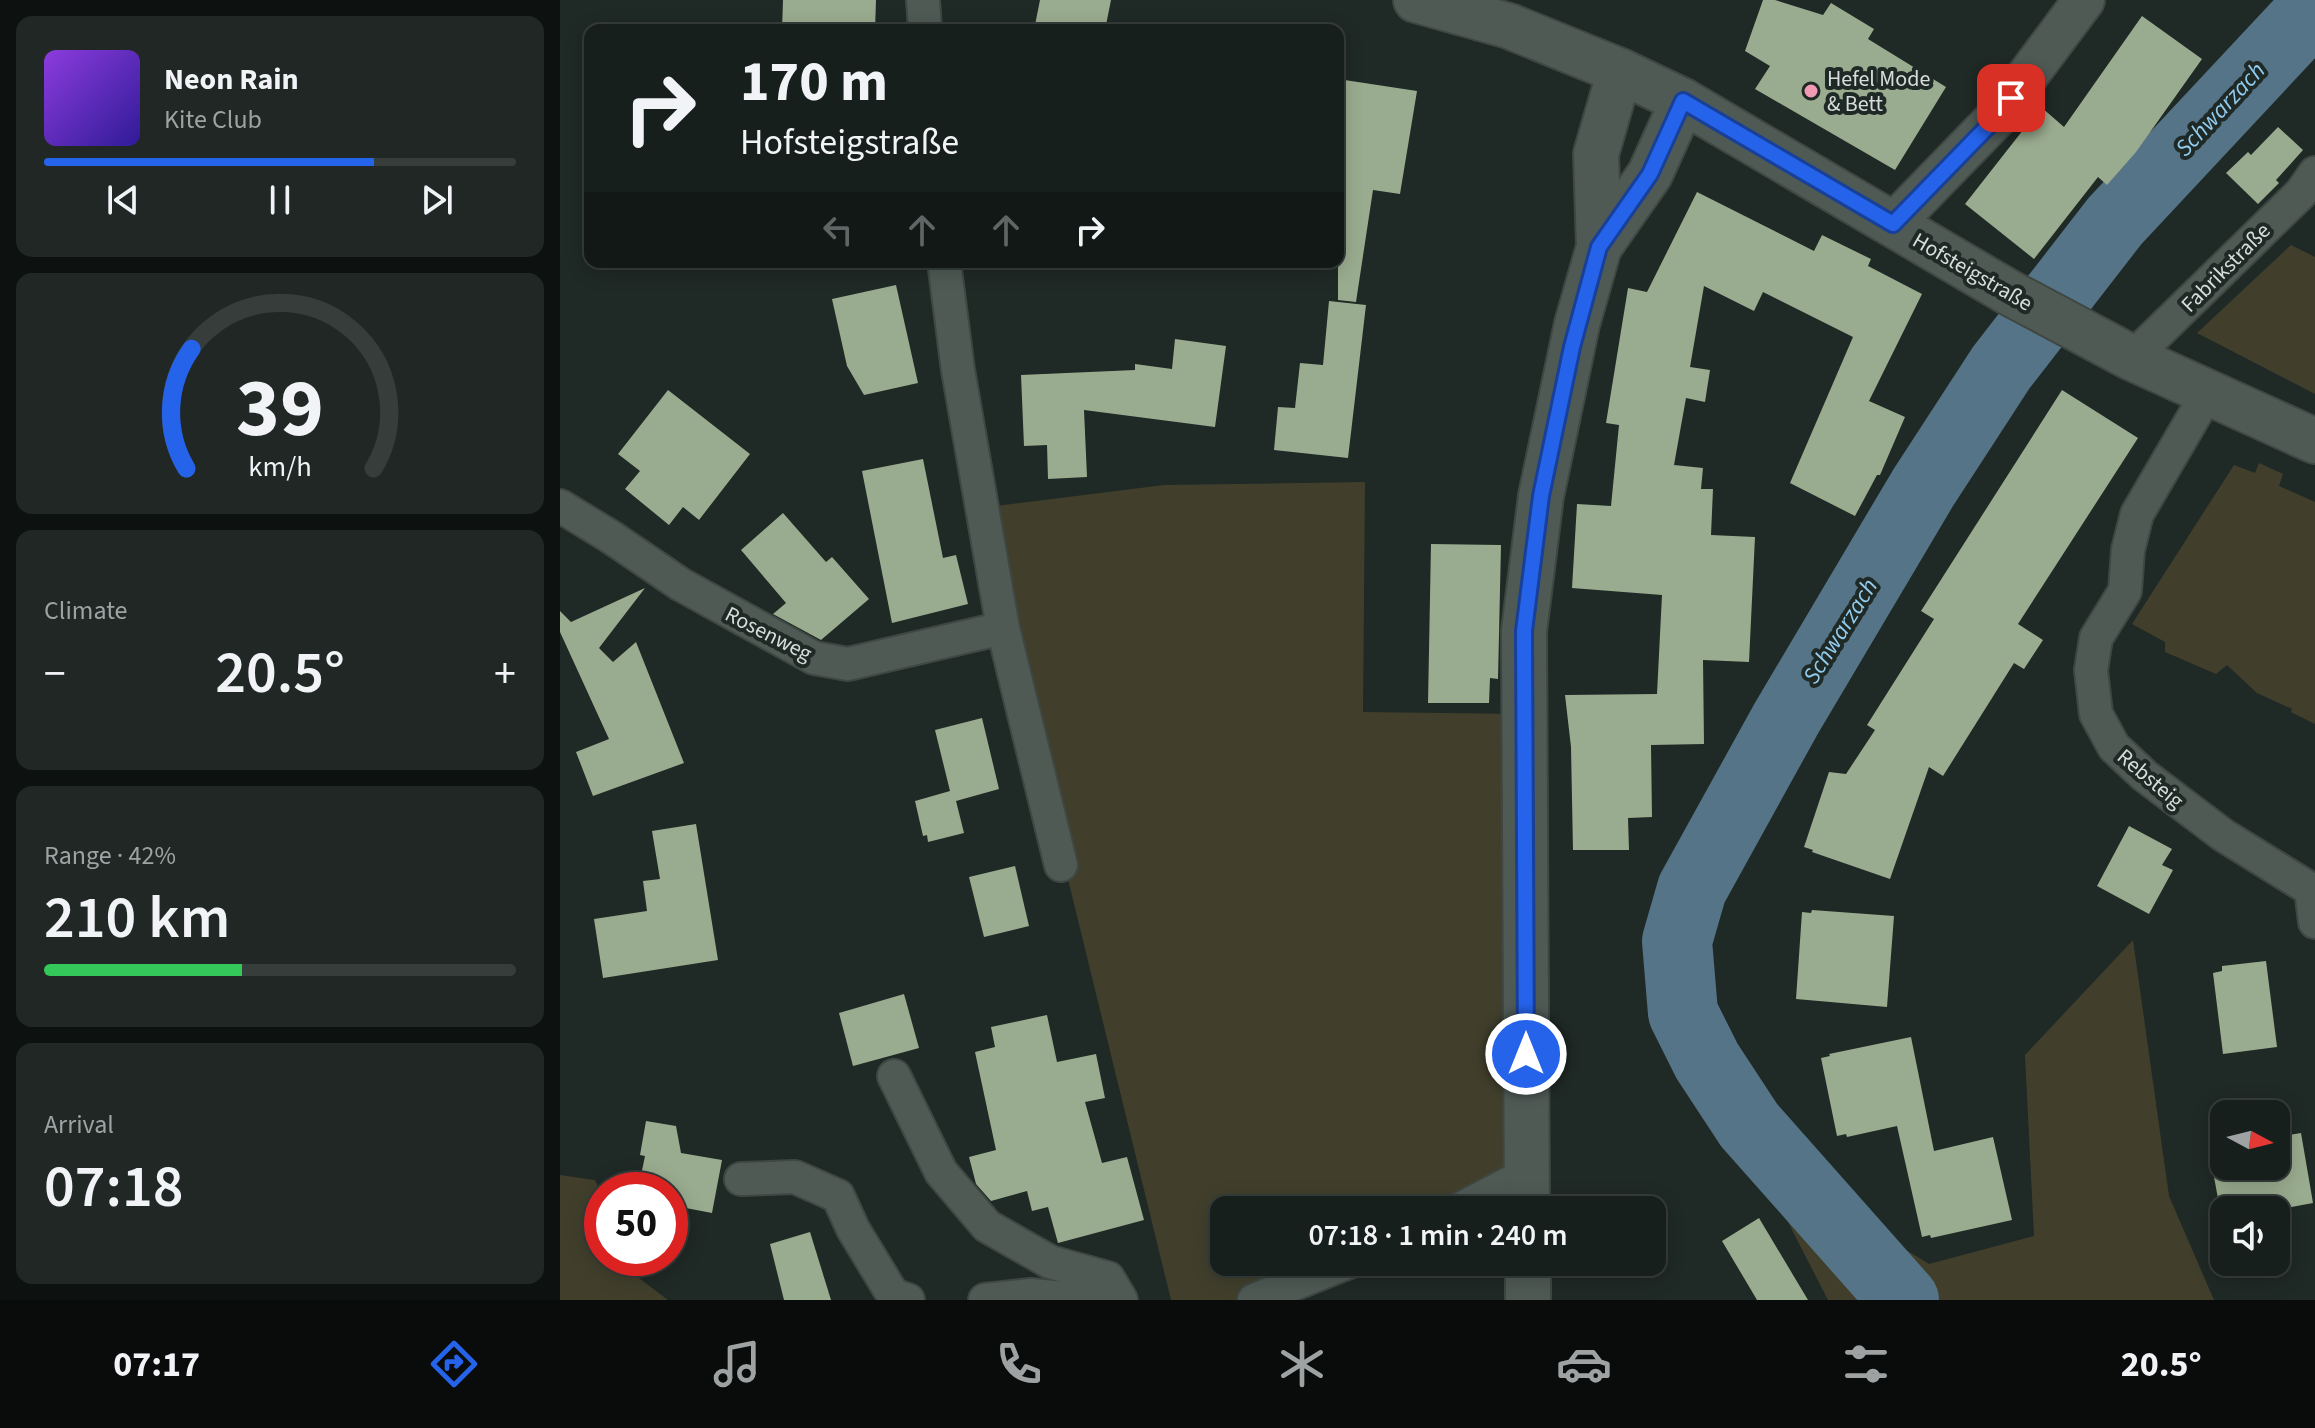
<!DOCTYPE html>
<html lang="en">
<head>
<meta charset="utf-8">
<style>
  body { margin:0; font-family:"Source Sans 3",sans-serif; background:#202725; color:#f1f3f6; height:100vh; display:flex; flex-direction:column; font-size:30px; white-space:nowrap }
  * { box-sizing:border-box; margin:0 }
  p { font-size:26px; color:#9ea2a3 }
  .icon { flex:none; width:44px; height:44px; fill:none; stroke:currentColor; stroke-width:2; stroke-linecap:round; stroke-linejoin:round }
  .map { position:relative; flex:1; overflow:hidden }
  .sheet { display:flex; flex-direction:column; gap:16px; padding:16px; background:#0d110f; width:560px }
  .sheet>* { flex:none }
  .banner { position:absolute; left:24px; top:24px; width:760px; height:244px; border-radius:16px; box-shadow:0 4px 20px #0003,0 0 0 2px #363d3b; background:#171f1c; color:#f1f3f6; overflow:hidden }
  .needle { width:52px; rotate:97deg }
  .buttons { position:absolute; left:1650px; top:1100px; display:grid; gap:16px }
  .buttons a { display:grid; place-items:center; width:80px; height:80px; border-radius:16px; background:#171f1c; box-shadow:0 4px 20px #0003,0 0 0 2px #363d3b; font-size:40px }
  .speed { position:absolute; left:24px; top:1172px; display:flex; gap:16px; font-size:40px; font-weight:700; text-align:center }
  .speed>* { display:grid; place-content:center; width:104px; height:104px; border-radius:50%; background:#171f1c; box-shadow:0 4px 20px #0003,0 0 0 2px #363d3b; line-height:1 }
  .speed .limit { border:12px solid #d22; background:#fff; color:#111 }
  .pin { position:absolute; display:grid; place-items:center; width:68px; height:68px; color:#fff; margin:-34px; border-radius:16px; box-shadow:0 4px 12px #0006 }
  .me { position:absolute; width:88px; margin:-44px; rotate:0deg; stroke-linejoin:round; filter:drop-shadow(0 0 6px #0008) }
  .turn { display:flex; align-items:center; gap:28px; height:168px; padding:0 24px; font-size:36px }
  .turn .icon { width:104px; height:104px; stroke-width:2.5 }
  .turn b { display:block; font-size:56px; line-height:68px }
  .lanes { display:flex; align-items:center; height:76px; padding:0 24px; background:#0003; justify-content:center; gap:40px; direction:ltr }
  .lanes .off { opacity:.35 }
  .big { font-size:60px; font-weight:600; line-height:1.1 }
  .sheet .card { flex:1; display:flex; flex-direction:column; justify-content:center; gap:12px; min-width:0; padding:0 28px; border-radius:16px; background:#202725 }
  .sheet .dial { align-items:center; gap:0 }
  .dial svg { height:208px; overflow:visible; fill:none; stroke:#363d3b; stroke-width:7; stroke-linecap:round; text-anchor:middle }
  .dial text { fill:#f1f3f6; stroke:none }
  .song { display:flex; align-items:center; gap:24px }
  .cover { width:96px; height:96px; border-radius:12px; background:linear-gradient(135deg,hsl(270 70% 55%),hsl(250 70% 35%)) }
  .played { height:8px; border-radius:4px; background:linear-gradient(90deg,#2563eb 70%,#363d3b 70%) }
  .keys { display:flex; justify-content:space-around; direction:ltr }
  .heat { display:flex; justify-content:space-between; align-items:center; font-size:44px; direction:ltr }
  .charge { height:12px; border-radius:6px; background:linear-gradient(90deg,#34c759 42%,#363d3b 0) }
  .trip { position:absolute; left:650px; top:1196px; width:456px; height:80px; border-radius:16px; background:#171f1c; box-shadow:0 4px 20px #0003,0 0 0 2px #363d3b; font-weight:600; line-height:80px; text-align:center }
  .tabs { display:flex; height:128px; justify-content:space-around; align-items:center; background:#090c0b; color:#9ea2a3 }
  .tabs .icon { width:56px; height:56px }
  .tabs .on { color:#2563eb }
  .tabs b { font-size:36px; color:#f1f3f6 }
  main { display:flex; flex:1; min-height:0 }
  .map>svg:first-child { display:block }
  .green { fill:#413f2c }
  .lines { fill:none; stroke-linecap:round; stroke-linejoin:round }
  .river { stroke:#557487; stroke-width:70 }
  .building { fill:#9aac8f }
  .minor-casing { stroke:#3f4743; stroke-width:36 }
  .tertiary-casing { stroke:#3f4743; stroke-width:44 }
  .secondary-casing { stroke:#3f4743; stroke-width:48 }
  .minor { stroke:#4f5a55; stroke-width:32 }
  .tertiary { stroke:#4f5a55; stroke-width:40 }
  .secondary { stroke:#4f5a55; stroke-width:44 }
  .route-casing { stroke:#184099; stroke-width:20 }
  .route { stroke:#2563eb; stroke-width:14 }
  .poi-dot { fill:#f19ab4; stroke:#1f2925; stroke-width:3 }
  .labels { text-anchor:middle; stroke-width:8; stroke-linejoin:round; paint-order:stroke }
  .poi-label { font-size:22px; fill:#d7dddb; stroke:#1f2925; text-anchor:start }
  .street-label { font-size:22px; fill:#d7dddb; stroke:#1f2925 }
  .water-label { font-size:24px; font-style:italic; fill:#92ccee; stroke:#1f2925 }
</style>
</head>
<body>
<main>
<section class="sheet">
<div class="card">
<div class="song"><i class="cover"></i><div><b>Neon Rain</b><p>Kite Club</p></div></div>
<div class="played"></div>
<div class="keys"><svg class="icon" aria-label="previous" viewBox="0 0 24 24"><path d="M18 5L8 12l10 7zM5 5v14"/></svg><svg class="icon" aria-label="pause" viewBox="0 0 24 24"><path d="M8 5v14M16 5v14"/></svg><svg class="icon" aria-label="next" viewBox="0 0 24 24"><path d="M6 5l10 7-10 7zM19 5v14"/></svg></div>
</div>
<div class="card dial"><svg viewBox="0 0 100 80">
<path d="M14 69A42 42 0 1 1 86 69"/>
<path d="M14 69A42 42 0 0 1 16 23" stroke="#2563eb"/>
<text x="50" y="56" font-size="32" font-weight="700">39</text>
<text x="50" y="72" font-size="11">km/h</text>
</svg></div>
<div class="card"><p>Climate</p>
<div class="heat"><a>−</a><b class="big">20.5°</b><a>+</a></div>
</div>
<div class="card"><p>Range · 42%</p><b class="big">210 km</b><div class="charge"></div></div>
<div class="card"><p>Arrival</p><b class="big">07:18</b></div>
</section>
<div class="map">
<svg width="1755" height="1300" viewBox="0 0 1755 1300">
  <rect width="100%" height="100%" fill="#1f2925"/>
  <g class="green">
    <path d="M1731 245 1755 257V394L1637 333Z"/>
    <path d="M1699 463 1723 474 1719 486 1755 502V724L1731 712 1732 709 1697 693 1667 665 1656 674 1605 652V642L1572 624 1674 465 1695 473Z"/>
    <path d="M805 482 803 712 962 714 966 1173 891 1210H664V1262H781L679 1300H611L446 626 427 507 604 485Z"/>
    <path d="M1573 940 1609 1196 1654 1300H1268L1232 1230 1207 1175 1310 1228 1369 1264 1474 1236 1465 1055Z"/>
    <path d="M0 1175 35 1180 42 1197V1258H68L75 1275 108 1300H0Z"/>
  </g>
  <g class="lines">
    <path class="river" d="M1344 1300 1189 1125 1147 1061 1123 1013 1117 941 1132 889 1226 719 1363 488 1441 368 1555 221 1755 7"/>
  </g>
  <g class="building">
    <path d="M223 0H316L315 30H222Z"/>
    <path d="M480 0H551L545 30H474Z"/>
    <path d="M1203 0H1215L1263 15 1271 3 1314 29 1308 39 1386 87 1335 170 1195 89 1210 66 1185 51Z"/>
    <path d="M1582 16 1642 59 1576 152 1547 185 1538 177 1474 259 1405 204 1481 107 1504 127Z"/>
    <path d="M778 79 857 91 840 194 813 190 796 302 778 300Z"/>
    <path d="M1718 127 1743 150 1716 180 1719 183 1698 204 1666 173 1688 152 1691 155Z"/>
    <path d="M1137 192 1254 251 1262 235 1311 259 1308 266 1362 294 1309 401 1345 417 1320 475H1317L1295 516 1230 483 1293 337 1203 292 1194 311 1144 286 1130 367 1150 370 1145 402 1126 398 1114 465 1143 468 1141 489H1153L1151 535 1195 537 1189 662 1143 660 1144 744 1091 745 1092 817 1068 818 1069 850H1013L1011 747 1005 695 1097 694 1102 595 1012 588 1017 504 1051 506 1059 425 1046 423 1068 288 1087 292Z"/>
    <path d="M336 285 358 383 304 395 287 366 272 299Z"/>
    <path d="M769 301 806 305 788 458 714 450 718 407 735 408 740 363 763 365Z"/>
    <path d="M615 339 666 346 655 427 524 410 527 477 488 479 487 445 464 446 461 375 575 370V364L612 369Z"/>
    <path d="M108 390 190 454 139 520 123 507 109 525 65 489 80 471 58 454Z"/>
    <path d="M1502 390 1578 438 1458 624 1483 640 1464 669 1454 663 1383 776 1369 767 1330 879 1252 852 1253 850 1244 847 1269 772 1286 774 1315 730 1307 725 1374 619 1361 611Z"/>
    <path d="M363 459 383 558 396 555 408 604 332 623 302 471Z"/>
    <path d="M223 513 266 562 272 557 309 599 261 640 213 614 226 603 181 550Z"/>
    <path d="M871 544 941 545 938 679 930 678 929 703H868Z"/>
    <path d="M85 588 39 648 53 662 76 642 124 763 33 796 16 752 49 739 0 632V611L11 622Z"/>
    <path d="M422 718 439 789 396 801 404 833 368 842 367 835 363 836 355 801 390 791 375 730Z"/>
    <path d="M136 824 158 960 43 978 34 919 87 911 83 881 100 879 92 831Z"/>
    <path d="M1569 826 1612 849 1602 865 1613 870 1589 914 1537 886Z"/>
    <path d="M455 866 469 926 424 937 409 877Z"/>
    <path d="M1252 910 1334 916 1327 1007 1236 999 1242 912 1251 913Z"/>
    <path d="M1706 961 1717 1047 1663 1054 1653 973 1662 971V966Z"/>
    <path d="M344 994 359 1048 293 1066 279 1013Z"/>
    <path d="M487 1015 497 1062 536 1054 545 1098 525 1102 542 1163 567 1157 584 1220 498 1243 488 1207 472 1211 467 1191 431 1201 416 1184 409 1157 436 1150 415 1052 435 1047 431 1027Z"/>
    <path d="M1351 1037 1374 1151 1433 1137 1452 1220 1371 1238 1370 1235 1362 1237 1337 1126 1287 1137 1286 1134 1277 1136 1261 1058 1270 1056 1269 1054Z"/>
    <path d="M86 1121 116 1126 121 1153 162 1160 152 1213 110 1205V1190H78L85 1156 80 1155Z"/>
    <path d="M1741 1133 1753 1203 1716 1210H1664L1662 1220 1649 1150 1664 1147V1166H1716V1137Z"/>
    <path d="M1199 1218 1248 1300H1197L1162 1241Z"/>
    <path d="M250 1232 271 1300H224L210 1244Z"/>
  </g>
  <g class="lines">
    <defs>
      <g id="minor">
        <path d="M363 0 365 30"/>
        <path d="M384 262 398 370 443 628 501 865"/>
        <path d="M1572 358 1741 193 1755 173"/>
        <path d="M1647 394 1577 514 1568 550 1565 591 1536 638 1531 670 1536 714 1554 747 1585 776 1663 835 1755 892"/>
        <path d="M0 506 51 537 120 584 254 658 288 664 443 628"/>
        <path d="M1751 889 1755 922"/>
        <path d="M334 1076 381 1172 427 1226 490 1262 548 1278 561 1300"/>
        <path d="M181 1179 235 1177 278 1196 293 1229 333 1295 348 1300"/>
        <path d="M898 1210 967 1174"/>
        <path d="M425 1300 471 1295 527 1300"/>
        <path d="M694 1300 789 1262"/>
      </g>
      <path id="tertiary" d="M1333 224 1436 118 1524 0"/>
      <g id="secondary">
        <path d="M856 0 949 26 1060 71 1123 101 1448 292 1572 358 1755 441"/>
        <path d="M1039 247 1090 174 1123 101"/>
        <path d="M967 1210 964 631 981 496 1017 324 1039 247 1036 154 1060 71"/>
        <path d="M968 1262V1300"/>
      </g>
    </defs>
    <use href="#minor" class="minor-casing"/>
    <use href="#tertiary" class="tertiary-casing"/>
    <use href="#secondary" class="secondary-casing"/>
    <use href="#minor" class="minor"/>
    <use href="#tertiary" class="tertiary"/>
    <use href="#secondary" class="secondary"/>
  </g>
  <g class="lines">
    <defs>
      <path id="route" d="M966 1054 964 631 981 496 1012 347 1039 247 1090 174 1123 101 1333 224 1436 118 1451 98"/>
    </defs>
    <use href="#route" class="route-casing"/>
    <use href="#route" class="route"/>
  </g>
  <circle class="poi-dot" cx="1251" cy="91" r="8"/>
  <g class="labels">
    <g class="poi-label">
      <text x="1267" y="86">Hefel Mode<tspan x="1267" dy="25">&amp; Bett</tspan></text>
    </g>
    <g class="street-label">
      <text transform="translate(1665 267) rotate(-45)" y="8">Fabrikstraße</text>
      <text transform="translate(1413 271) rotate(30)" y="8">Hofsteigstraße</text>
      <text transform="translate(209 633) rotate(27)" y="8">Rosenweg</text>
      <text transform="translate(1591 778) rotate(40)" y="8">Rebsteig</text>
    </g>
    <g class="water-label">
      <text transform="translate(1660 109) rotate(-47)" y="8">Schwarzach</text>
      <text transform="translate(1280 631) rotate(-58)" y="8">Schwarzach</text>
    </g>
  </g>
</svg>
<div class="buttons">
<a><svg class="needle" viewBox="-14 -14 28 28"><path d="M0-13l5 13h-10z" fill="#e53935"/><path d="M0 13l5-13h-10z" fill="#9ea2a3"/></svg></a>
<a><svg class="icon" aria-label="sound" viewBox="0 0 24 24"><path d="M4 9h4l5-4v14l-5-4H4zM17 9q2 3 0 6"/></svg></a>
</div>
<div class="speed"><div class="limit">50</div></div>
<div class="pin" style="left:1451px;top:98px;background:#d93025"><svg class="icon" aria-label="arrive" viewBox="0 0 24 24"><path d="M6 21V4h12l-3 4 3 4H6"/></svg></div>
<svg class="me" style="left:966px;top:1054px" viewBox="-20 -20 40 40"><circle r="17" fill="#2563eb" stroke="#fff" stroke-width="3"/><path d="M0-11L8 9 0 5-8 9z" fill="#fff"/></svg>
<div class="trip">07:18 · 1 min · 240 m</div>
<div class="banner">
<div class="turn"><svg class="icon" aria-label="right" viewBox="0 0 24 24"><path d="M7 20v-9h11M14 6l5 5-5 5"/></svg><div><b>170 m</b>Hofsteigstraße</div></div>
<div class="lanes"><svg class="icon off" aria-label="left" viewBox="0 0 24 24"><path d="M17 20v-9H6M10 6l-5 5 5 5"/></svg><svg class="icon off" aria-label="ahead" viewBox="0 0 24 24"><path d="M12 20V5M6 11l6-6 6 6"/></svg><svg class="icon off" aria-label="ahead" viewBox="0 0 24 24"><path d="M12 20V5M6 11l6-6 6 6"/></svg><svg class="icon" aria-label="right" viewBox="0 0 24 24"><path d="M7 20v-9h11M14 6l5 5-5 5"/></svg></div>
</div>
</div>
</main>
<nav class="tabs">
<b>07:17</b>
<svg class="icon on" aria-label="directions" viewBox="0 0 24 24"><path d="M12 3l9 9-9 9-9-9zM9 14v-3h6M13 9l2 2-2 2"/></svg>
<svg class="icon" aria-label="music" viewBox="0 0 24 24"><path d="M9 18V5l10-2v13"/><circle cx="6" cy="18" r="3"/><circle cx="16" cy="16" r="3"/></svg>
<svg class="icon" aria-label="phone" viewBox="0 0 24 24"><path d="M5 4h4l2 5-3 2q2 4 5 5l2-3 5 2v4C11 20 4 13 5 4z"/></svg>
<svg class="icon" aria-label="climate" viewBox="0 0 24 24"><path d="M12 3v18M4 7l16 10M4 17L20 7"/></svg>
<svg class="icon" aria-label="car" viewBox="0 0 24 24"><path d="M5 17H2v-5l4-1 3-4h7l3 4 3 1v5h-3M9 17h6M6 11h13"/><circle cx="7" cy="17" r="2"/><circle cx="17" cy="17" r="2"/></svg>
<svg class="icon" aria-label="filters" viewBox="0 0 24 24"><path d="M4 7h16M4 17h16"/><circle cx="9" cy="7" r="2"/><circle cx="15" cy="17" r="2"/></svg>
<b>20.5°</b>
</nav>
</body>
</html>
